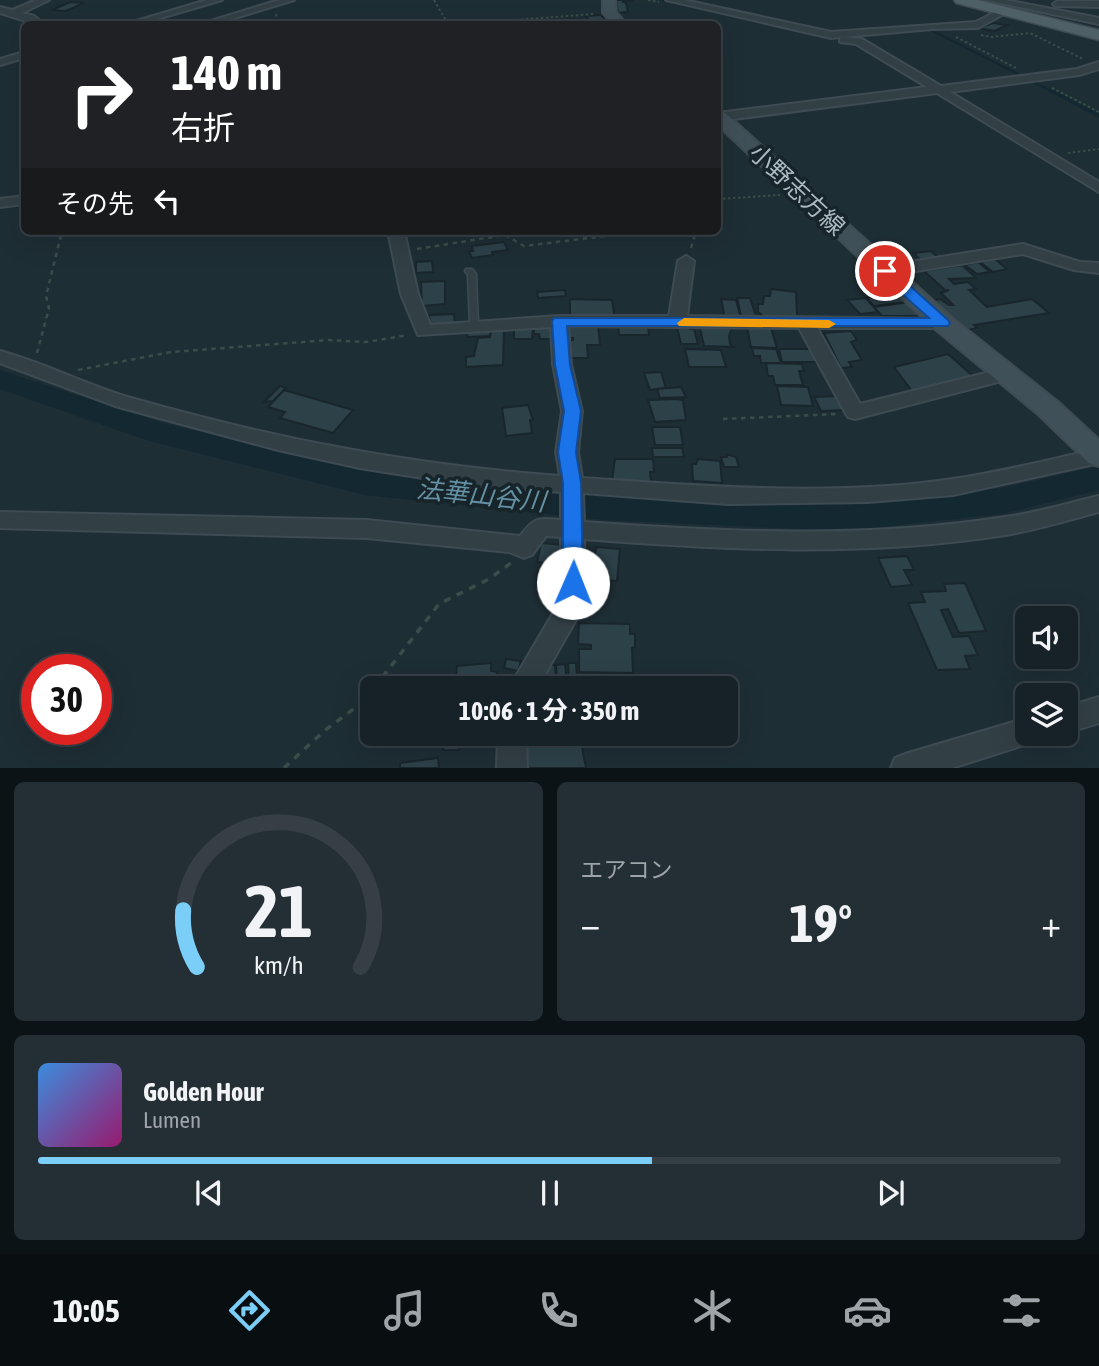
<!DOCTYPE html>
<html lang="ja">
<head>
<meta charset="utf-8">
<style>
  body { margin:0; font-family:"Asap Condensed","Noto Sans JP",sans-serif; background:#232f34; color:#f1f3f6; height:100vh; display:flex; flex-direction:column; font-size:26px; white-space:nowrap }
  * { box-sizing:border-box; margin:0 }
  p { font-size:23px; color:#9ea4a8 }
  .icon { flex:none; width:38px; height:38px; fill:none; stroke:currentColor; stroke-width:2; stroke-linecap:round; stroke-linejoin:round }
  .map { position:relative; height:768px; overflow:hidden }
  .side { display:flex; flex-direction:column; gap:14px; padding:14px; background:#0c1316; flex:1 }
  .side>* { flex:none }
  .hud { position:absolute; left:21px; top:21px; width:700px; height:214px; border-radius:10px; box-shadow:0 7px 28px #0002,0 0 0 2px #353f45; background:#202124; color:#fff; overflow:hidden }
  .tools { position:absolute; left:1015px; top:606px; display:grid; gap:14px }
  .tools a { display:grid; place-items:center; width:63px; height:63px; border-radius:10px; background:#162228; box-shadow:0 7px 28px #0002,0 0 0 2px #353f45; font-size:35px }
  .speed { position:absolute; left:21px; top:654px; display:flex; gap:14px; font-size:35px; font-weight:700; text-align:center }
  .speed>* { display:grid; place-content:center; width:91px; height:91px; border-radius:50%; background:#162228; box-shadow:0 7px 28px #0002,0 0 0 2px #353f45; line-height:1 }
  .speed .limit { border:10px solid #d22; background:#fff; color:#111 }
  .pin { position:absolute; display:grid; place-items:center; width:60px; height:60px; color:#fff; margin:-30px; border:4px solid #fff; border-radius:50%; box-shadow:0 2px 7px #0007 }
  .me { position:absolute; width:77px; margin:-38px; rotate:1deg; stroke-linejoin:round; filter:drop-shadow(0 0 5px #0008) }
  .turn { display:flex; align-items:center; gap:24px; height:147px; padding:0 35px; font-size:32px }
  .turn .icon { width:91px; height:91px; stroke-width:2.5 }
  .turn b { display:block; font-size:49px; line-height:60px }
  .then { display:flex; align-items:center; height:66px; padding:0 35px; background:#0003; gap:14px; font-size:26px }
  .big { font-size:52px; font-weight:700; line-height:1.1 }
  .side .card { flex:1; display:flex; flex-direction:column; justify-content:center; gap:10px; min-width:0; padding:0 24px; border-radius:10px; background:#232f34 }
  .side .dial { align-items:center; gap:0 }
  .dial svg { height:182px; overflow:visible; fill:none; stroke:#353f45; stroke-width:7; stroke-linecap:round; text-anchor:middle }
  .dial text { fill:#f1f3f6; stroke:none }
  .song { display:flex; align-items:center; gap:21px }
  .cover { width:84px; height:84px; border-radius:10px; background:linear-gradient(135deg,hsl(210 70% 55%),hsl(320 70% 35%)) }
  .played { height:7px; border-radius:4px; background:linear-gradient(90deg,#7bcef8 60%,#353f45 60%) }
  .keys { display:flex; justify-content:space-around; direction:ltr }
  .heat { display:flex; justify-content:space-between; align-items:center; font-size:38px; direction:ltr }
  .side .tiles { flex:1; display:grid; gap:14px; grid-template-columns:1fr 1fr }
  .card:last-child { grid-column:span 2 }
  .trip { position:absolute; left:360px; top:676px; width:378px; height:70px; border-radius:10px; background:#162228; box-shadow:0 7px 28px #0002,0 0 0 2px #353f45; font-weight:700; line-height:70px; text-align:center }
  .menu { display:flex; height:112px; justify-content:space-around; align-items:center; background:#090e10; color:#9ea4a8 }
  .menu .icon { width:49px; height:49px }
  .menu .selected { color:#7bcef8 }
  .menu b { font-size:32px; color:#f1f3f6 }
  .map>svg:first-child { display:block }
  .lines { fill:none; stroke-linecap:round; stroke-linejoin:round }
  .stream-far1 { stroke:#132831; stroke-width:2.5 }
  .stream { stroke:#132831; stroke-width:3.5 }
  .river { fill:#132831; fill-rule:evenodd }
  .building { fill:#2d4149; stroke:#19262c; stroke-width:2 }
  .lane-casing { stroke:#3e4b52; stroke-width:3 }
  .street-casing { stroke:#3e4b52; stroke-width:4 }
  .secondary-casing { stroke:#3e4b52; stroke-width:4 }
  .primary-casing { stroke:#3e4b52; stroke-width:3 }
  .path-far2 { stroke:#394e4a; stroke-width:2; stroke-dasharray:2.5 2.5; stroke-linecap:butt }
  .path-far1 { stroke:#394e4a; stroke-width:2.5; stroke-dasharray:4.5 4.5; stroke-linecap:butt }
  .path { stroke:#394e4a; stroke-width:3.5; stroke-dasharray:7 7; stroke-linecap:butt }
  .lane { fill:#323f45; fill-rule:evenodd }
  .street { fill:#323f45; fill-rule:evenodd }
  .secondary { fill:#405058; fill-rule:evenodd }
  .primary { fill:#4f5f66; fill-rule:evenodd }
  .route { fill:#1a73e8; stroke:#114b97; stroke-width:2 }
  .slow { fill:#f59e0b }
  .labels { text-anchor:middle; stroke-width:7; stroke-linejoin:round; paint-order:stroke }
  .street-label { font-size:24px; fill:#abbbc3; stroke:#172429 }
  .water-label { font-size:26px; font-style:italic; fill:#6390a3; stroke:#172429 }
</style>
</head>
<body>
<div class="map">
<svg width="1099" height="768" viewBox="0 0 1099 768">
  <rect width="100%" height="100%" fill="#1e2e35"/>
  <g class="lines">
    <g class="stream-far1">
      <path d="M661 0 771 24"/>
      <path d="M929 29 1055 93"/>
      <path d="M828 37 837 39 916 30"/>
    </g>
    <path class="stream" d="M1052 91 1099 116"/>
    <path class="river" d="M0 370 163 423 365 471 604 494 844 505 1002 488 1099 466V490L1002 514 844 531 604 520 365 495 146 440 0 389Z"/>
  </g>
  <g class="building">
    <path d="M616 0H633V1H622L626 3 628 12 618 13Z"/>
    <path d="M70 2 84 3 66 11 52 10Z"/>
    <path d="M601 15 608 23 592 24 586 16Z"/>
    <path d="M993 23 1007 25 995 31 978 28Z"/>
    <path d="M504 242 508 250 492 252 493 255 472 258 469 251H473L472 246Z"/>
    <path d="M931 251 939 258 921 261 914 253Z"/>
    <path d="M995 259 1007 269 993 272 980 262Z"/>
    <path d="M432 261 433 272 416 273V262Z"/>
    <path d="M978 262 990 272 977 274 965 265Z"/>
    <path d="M962 265 976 278 949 279 954 284 968 282 976 289 969 290 987 307 1032 299 1049 313 974 325 977 328 964 331 930 301 940 299 949 305H953L941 293 949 290H945L924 271Z"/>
    <path d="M445 281V304L422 306 421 282Z"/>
    <path d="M771 289 796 292 797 314 802 322 742 320 737 298H750L756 316H763L758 312V304H763L764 296H770Z"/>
    <path d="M565 290 566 296 538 298 537 292Z"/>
    <path d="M890 294 893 297 900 296 906 302 874 306 866 298Z"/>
    <path d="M866 298 878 312 860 314 847 300Z"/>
    <path d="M570 299 612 300 615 319H570Z"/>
    <path d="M721 299 736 300 741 318H725Z"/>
    <path d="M909 302 922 316H882L874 307Z"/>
    <path d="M454 314 455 326 430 327 429 315Z"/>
    <path d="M554 324 555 339H540L539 334H534V325Z"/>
    <path d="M598 324 600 345H587L588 358H567L566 340H573V338H564V325Z"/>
    <path d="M699 324 733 325 729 336 730 344 734 347 704 346Z"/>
    <path d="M533 325 532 339H514V327Z"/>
    <path d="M688 325 690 329H694L698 344H681L677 327Z"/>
    <path d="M618 326H648L649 335H619Z"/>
    <path d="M490 327V336L467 337V328Z"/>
    <path d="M747 327 771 328 777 348 751 347Z"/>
    <path d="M491 330H504L503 365 466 367V357L474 356 478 338 490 337Z"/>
    <path d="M851 331 857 340 851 342 862 360 849 362 852 367 841 368 824 333Z"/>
    <path d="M752 348 776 349 781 363H761L760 356H754Z"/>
    <path d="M685 349 721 350 726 367H689Z"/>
    <path d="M779 349H813L818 362H782Z"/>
    <path d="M948 354 974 377 912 391 894 367Z"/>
    <path d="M766 363 802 364 804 371H799L803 385H775L773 376H768Z"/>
    <path d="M661 372 666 388 650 390 644 373Z"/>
    <path d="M280 386 286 388 273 401 264 402Z"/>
    <path d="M777 386 808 387 813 406 781 405Z"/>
    <path d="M681 387 686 397 660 398 657 389Z"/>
    <path d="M284 390 353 410 333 433 280 418 285 412 268 407Z"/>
    <path d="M837 396 844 410 821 411 814 397Z"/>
    <path d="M676 399 683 400 686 420 655 422 648 400Z"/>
    <path d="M528 405 533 420H530L532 433 506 436 502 408Z"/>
    <path d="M652 427H680L683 445H655Z"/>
    <path d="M652 448H682L684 457H653Z"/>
    <path d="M726 454 736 457 739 467H724L721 457H727Z"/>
    <path d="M615 459H653L654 472H650L651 482 612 481Z"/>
    <path d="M698 459 720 461 722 483 693 481 692 464H696Z"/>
    <path d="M541 543 565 545 562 565 537 562Z"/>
    <path d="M596 547 620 549 617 581 592 579Z"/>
    <path d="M907 556 914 570H904L912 585 891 587 878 558Z"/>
    <path d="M965 583 986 631 959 633 948 609 941 610 953 637 969 636 978 655 965 656 970 669 937 670 908 603 925 602 921 592 946 591 944 584Z"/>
    <path d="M579 623 630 624V634H635V647L632 648 633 673 579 672V649H591V645L578 644Z"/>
    <path d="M506 659 521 661 518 671 504 668Z"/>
    <path d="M491 663V671L497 672V684H492V688H455L457 666Z"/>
    <path d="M568 663H576L577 677 569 678Z"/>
    <path d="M565 664 567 681H557L556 665Z"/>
    <path d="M546 665H555L556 682H546Z"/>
    <path d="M376 733H399L400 738 380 746Z"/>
    <path d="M444 733H501L498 747H460L459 750H443Z"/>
    <path d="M519 733H573L519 739Z"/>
    <path d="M580 736 586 768H522L518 745Z"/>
    <path d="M438 758 439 768H400V763Z"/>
  </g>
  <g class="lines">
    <defs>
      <path id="lane" d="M466 269H472L476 274 478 325 474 328 470 325 468 275 465 271Z"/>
      <g id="street">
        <path d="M36 0H49L22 13 34 16 44 24C30 24 14 17 0 13V7L12 10Z"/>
        <path d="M207 0H222L140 24H126Z"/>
        <path d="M279 0H294L215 24H201Z"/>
        <path d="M666 0H684L831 32 976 22 1001 9 1009 11 978 28 932 29 831 38Z"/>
        <path d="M986 0H1005L1099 18V24Z"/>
        <path d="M1058 1H1099V7L1055 6 1053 4Z"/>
        <path d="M844 37 862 39 941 86 1077 69 1099 62V69L1079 75 950 92 1099 182V192L937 93 718 121V113L927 87 856 44 840 42V38Z"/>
        <path d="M24 52V58L0 65V59Z"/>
        <path d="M24 196V204L0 207V199Z"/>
        <path d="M388 231H404L418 294 430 325 559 316H669L678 261 686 256 694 261 687 316 949 319 952 323 949 327 943 328H817L860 404 1006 368 1015 374 1013 378 855 419 848 417 845 412 799 328 568 326 571 364 582 411 578 452 582 478C704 486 832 497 953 479 1002 472 1051 459 1099 449V463L953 495 868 502 728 504 583 493 584 522C724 532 865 539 1005 517 1037 513 1068 503 1099 496V512C1068 520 1037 530 1005 535 866 557 725 550 584 539L585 583 577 618 537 688H509L552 615 561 583V537L546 536 532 555 524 558 509 552 367 538 0 528V512L367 520 520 536C535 517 537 518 561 520V492L467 485 360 468 278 450 115 406 0 363V351C45 363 86 385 131 398 275 439 410 465 560 476L556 452 562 411 553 364 551 327 418 335 401 294Z"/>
        <path d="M1023 244 1080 262 1099 263V273L1074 270 1023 254 885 276 877 271 885 266Z"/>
        <path d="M1099 697V723L1066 733V707Z"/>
        <path d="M1027 718V733H1040L1037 740 1027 744 952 768H891L895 758 905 754Z"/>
        <path d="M498 733H526L527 768H497Z"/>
      </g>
      <g id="secondary">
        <path d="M603 0H615L616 12 626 24H613L603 13Z"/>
        <path d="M718 111 724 112 952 318 1058 402 1099 440V466L1089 463 1038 414 934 328 718 125Z"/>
      </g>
      <path id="primary" d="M954 0H978L1099 30V40L956 3Z"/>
    </defs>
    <use href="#lane" class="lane-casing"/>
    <use href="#street" class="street-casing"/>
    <use href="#secondary" class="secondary-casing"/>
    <use href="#primary" class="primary-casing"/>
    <g class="path-far2">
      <path d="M434 0 448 24"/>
      <path d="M648 0 659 2"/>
      <path d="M276 14 278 24"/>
      <path d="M461 24 594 14"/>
      <path d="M981 35 992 37 1030 33 1083 59"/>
      <path d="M956 37 1016 68"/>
      <path d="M1052 88 1099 112"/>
      <path d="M1068 153 1099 149"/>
      <path d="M718 199 780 195"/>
    </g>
    <g class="path-far1">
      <path d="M505 235 524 246 646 231"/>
      <path d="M691 248 696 231"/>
      <path d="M417 249 530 231"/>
      <path d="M37 353 49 308 46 296 62 231"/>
      <path d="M78 370 171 352 329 340 366 342 408 335"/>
      <path d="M723 419 838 414"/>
    </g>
    <g class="path">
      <path d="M374 688 439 604 489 579 511 563"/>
      <path d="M284 768 324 731 363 702 373 689"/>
    </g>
    <use href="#lane" class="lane"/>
    <use href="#street" class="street"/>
    <use href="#secondary" class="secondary"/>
    <use href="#primary" class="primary"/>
  </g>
  <path class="route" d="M885 267 890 268 948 320 950 323 948 326H567L570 365 581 411 576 452 581 483 583 583 580 589 573 591 566 589 563 583V483L558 452 564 411 555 365 552 321 554 318H929L880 274 878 271Z"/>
  <path class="slow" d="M684 318 829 320 836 324 829 328 679 326 677 323Z"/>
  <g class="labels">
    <g class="street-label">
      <text transform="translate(797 190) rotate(43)" y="8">小野志方線</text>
    </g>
    <g class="water-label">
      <text transform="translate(481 495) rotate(6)" y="9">法華山谷川</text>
    </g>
  </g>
</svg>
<div class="tools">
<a><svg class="icon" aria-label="sound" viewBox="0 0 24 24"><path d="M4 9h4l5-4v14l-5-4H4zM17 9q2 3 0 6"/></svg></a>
<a><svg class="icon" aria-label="layers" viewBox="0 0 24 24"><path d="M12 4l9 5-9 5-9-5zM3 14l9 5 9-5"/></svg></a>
</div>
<div class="speed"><div class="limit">30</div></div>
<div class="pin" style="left:885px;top:271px;background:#d93025"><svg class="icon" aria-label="arrive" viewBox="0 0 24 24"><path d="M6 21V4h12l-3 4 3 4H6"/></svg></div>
<svg class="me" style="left:573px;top:583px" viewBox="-20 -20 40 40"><circle r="19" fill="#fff"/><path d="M0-13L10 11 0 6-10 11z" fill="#1a73e8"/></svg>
<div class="trip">10:06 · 1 分 · 350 m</div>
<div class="hud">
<div class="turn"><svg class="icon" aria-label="right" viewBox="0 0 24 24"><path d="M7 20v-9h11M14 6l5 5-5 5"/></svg><div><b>140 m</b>右折</div></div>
<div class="then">その先<svg class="icon" aria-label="left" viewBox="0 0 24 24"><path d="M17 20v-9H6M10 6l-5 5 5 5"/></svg></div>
</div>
</div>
<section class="side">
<div class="tiles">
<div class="card dial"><svg viewBox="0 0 100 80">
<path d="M14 69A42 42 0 1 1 86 69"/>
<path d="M14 69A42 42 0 0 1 8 44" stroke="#7bcef8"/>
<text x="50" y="56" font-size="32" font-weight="700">21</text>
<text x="50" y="72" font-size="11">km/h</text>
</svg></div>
<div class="card"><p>エアコン</p>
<div class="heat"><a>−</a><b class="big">19°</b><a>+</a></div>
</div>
<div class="card">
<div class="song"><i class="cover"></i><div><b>Golden Hour</b><p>Lumen</p></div></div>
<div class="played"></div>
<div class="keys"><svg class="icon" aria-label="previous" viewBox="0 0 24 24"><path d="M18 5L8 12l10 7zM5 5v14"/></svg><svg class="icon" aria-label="pause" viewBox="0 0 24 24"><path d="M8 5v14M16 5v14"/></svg><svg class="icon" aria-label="next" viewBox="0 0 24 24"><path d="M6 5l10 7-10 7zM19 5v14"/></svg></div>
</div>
</div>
</section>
<nav class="menu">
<b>10:05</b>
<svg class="icon selected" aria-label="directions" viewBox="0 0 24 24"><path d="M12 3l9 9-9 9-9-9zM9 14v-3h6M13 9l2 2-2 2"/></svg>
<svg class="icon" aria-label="music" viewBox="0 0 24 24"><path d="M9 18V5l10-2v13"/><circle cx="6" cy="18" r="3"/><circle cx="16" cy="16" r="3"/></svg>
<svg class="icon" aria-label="phone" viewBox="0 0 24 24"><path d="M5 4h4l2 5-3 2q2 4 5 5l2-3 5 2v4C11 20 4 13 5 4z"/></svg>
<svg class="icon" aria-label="climate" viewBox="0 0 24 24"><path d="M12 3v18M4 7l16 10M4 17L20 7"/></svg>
<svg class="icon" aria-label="car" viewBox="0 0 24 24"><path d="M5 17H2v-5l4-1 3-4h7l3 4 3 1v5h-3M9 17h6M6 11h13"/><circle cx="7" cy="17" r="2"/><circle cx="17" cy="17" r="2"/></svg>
<svg class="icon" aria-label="filters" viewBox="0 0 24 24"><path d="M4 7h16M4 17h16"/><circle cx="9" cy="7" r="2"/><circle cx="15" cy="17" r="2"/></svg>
</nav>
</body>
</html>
